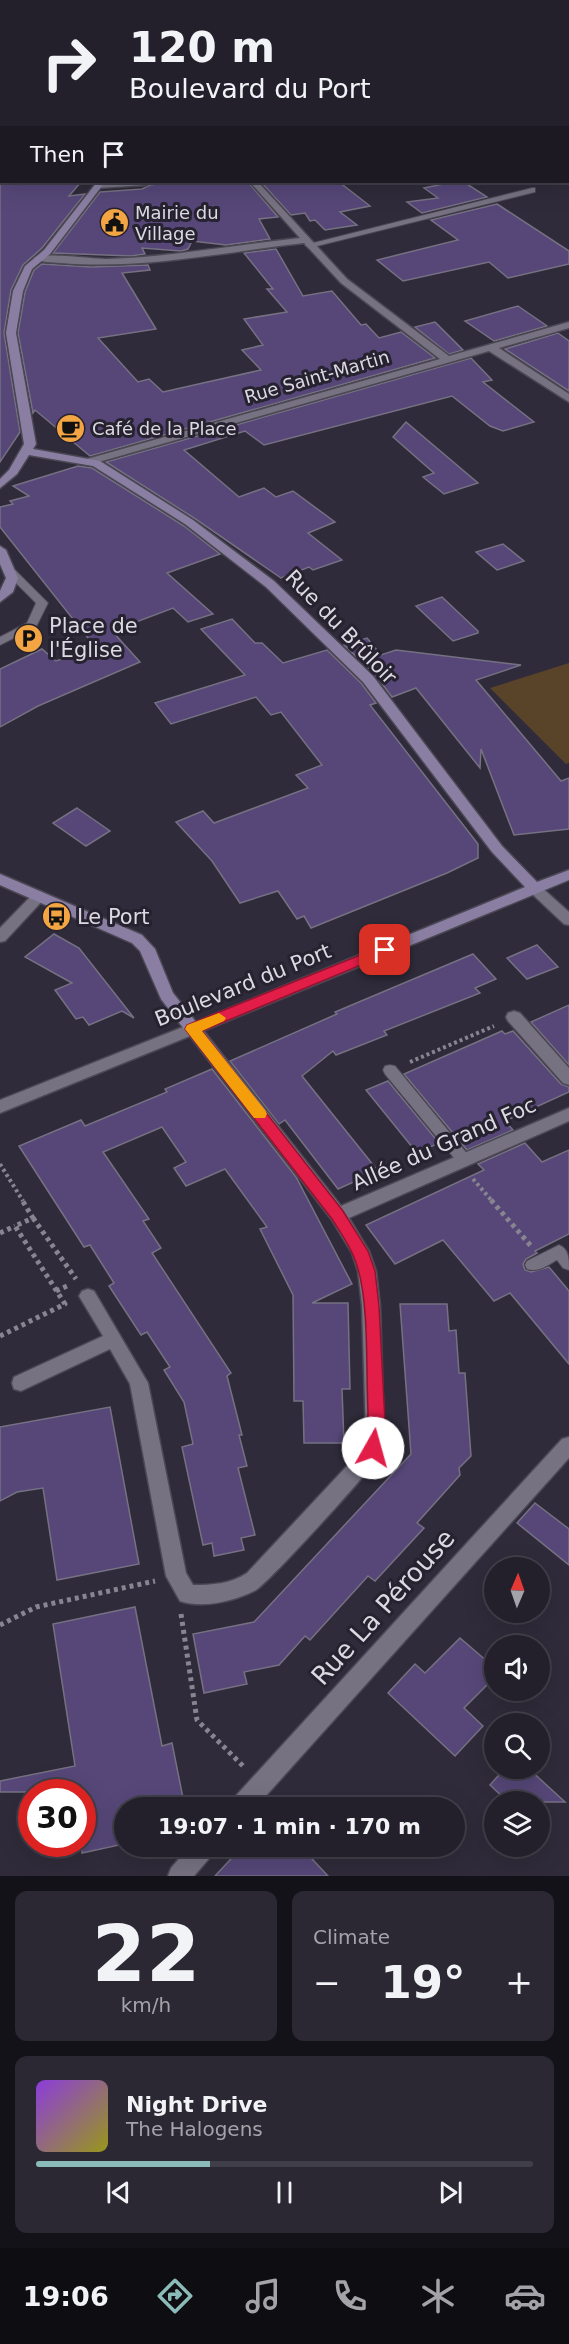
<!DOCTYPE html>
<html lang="en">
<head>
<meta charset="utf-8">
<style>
  body { margin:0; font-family:"DejaVu Sans",sans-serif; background:#2b2834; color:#f1f3f6; height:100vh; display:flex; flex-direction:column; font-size:22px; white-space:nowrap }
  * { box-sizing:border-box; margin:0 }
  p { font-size:20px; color:#a3a3a9 }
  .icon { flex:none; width:33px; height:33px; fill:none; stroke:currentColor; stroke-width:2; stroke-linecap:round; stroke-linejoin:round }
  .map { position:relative; height:1876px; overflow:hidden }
  .panel { display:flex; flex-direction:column; gap:15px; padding:15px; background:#131218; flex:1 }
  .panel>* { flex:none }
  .top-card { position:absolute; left:0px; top:0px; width:570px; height:183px; box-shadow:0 6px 24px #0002,0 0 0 2px #403e48; background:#23202c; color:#f1f3f6; overflow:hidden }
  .needle { width:39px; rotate:2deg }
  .buttons { position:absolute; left:484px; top:1557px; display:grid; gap:12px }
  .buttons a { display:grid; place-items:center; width:66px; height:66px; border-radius:50%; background:#23202c; box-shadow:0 6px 24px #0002,0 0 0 2px #403e48; font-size:30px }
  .speed { position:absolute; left:18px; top:1779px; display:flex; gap:12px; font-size:30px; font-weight:700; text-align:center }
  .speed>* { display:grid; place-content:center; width:78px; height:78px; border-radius:50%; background:#23202c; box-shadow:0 6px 24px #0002,0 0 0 2px #403e48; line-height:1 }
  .speed .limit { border:9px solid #d22; background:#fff; color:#111 }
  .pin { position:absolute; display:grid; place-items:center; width:51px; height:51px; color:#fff; margin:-26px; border-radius:12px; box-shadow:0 3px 9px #0006 }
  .me { position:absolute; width:66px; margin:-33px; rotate:7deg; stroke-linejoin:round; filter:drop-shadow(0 0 4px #0008) }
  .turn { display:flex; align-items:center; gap:21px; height:126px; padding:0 30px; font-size:27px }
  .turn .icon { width:78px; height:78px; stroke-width:2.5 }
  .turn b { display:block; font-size:42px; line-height:51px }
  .then { display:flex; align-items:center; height:57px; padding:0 30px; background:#0003; gap:12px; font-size:22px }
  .big { font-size:45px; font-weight:700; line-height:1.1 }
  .panel .card { flex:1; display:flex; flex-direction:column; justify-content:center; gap:9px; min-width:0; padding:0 21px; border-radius:12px; background:#2b2834 }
  .panel .dial { align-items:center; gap:0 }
  .dial b { font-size:78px; line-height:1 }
  .song { display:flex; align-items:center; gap:18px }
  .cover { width:72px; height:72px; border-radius:9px; background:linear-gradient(135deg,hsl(270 70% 55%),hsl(60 70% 35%)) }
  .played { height:6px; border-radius:3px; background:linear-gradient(90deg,#8bbbb9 35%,#403e48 35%) }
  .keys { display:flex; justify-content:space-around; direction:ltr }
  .heat { display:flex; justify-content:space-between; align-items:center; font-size:33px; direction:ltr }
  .panel .tiles { flex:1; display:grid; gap:15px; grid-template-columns:1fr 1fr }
  .card:last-child { grid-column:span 2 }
  .trip { position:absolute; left:114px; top:1797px; width:351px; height:60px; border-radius:30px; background:#23202c; box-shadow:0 6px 24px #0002,0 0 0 2px #403e48; font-weight:700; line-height:60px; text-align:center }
  .menu { display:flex; height:96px; justify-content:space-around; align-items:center; background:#0e0d12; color:#a3a3a9 }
  .menu .icon { width:42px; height:42px }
  .menu .active { color:#8bbbb9 }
  .menu b { font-size:27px; color:#f1f3f6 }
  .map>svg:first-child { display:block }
  .green { fill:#594329 }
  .building { fill:#564778; stroke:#767182; stroke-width:1.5 }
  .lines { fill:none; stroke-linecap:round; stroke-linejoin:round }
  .lane-casing { stroke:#4b4753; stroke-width:2 }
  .street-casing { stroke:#4b4753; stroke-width:3 }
  .secondary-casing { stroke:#4b4753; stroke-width:3 }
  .path-far2 { stroke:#888591; stroke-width:2; stroke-dasharray:1.5 1.5; stroke-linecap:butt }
  .path-far1 { stroke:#888591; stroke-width:4; stroke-dasharray:3 3; stroke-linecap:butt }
  .path { stroke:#888591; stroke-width:5; stroke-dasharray:4 4; stroke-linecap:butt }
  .lane { fill:#767282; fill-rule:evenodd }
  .street { fill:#767282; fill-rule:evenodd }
  .secondary { fill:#8a7fa3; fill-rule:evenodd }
  .route { fill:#e11d48; stroke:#92132f; stroke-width:1.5 }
  .slow { fill:#f59e0b }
  .labels { text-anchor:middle; stroke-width:6; stroke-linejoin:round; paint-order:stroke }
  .far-poi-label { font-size:18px; fill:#dcd9e3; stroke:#26222f; text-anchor:start }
  .far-street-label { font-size:18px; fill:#dcd9e3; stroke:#26222f }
  .poi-label { font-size:21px; fill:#dcd9e3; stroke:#26222f; text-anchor:start }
  .street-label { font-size:21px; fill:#dcd9e3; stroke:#26222f }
  .near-street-label { font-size:26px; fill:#dcd9e3; stroke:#26222f }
</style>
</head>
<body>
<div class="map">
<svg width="569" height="1876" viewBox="0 0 569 1876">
  <rect width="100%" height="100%" fill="#2f2b3a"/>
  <path class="green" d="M569 663V763L566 764 490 688Z"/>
  <g class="building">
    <path d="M0 182H81L69 196 85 194 42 248 23 265 11 290 4 333 20 432 0 462Z"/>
    <path d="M175 182H248L278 217 259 219 270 239 226 245 192 241 188 249 181 251 142 248 145 254 131 256 53 253 100 192 142 189 150 185Z"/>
    <path d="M261 182H339L370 206 340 212 357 225 325 230 315 220 310 221 305 213 291 215Z"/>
    <path d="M453 182H464L487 197 422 213 407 202 438 198 424 188Z"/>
    <path d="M497 204 569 251V264L508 278 489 262 403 281 377 260 458 240 431 220Z"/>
    <path d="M276 249 303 296 332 291 361 325 366 324 379 338 401 332 435 358 90 456 35 410 33 413 18 333 25 292 34 270 42 264 91 267 148 265 150 270 122 273 156 329 98 338 138 382 149 379 163 392 261 370 242 350 263 345 244 319 287 312 267 289H273L244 253Z"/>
    <path d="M518 306 547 326 494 341 465 321Z"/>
    <path d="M435 322 463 350 449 354 415 327Z"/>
    <path d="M558 333 569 341V391L505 349Z"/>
    <path d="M471 358 492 380 483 382 534 422 503 431 490 426 452 396 264 445 245 431 184 450 239 497 264 488 276 497 293 491 335 522 308 533 342 560 313 570 309 567 281 578 194 518 106 462Z"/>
    <path d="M406 422 478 483 444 494 423 477 434 473 393 437Z"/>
    <path d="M78 466 92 468 184 526 220 554 167 573 213 614 188 622 173 608 112 631 140 662 38 706 0 727V669L42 649 56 661 96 648 0 527V507L13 504 10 501 29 496 13 486Z"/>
    <path d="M503 544 524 561 497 570 476 552Z"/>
    <path d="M442 597 478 631V633L453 641 416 606Z"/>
    <path d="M232 619 255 643H262L283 663 327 650 361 683 376 703 370 705 478 844V858L447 873 311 928 304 916 297 919 278 891 240 903 212 861 176 822 203 811 214 823 308 788 296 775 322 765 281 712 271 715 256 697 171 724 155 703 245 675 201 629Z"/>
    <path d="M367 638 381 655 396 650 521 665 476 680 561 781 569 778V829L514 835 481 749 480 768 416 688 392 697 375 674 344 645Z"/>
    <path d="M77 808 110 831 86 846 53 823Z"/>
    <path d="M54 934 79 948 134 1018 122 1011 89 1025 83 1017 76 1019 55 990 72 983 25 957Z"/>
    <path d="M537 945 558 967 527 979 507 958Z"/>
    <path d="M473 954 496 979 475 988 480 993 384 1031 387 1035 336 1055 333 1051 302 1076 378 1171 338 1189 285 1120 279 1124 230 1061 337 1014 335 1012Z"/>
    <path d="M569 1005V1065L531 1022Z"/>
    <path d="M502 1031 505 1034 513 1031 561 1084 569 1087V1092L505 1121 513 1130 467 1150 404 1074Z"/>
    <path d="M212 1069 296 1177 352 1284 312 1303H348L350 1389H342L344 1443H304L303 1401H294L293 1295 260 1229 267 1227 225 1169 186 1186 174 1168 186 1162 162 1127 103 1152 149 1219 143 1221 161 1248 152 1253 231 1373 227 1376 242 1435H239L247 1466 238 1468 255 1535 241 1538 244 1550 214 1556 212 1543 203 1545 182 1447 193 1444 184 1402 164 1370 170 1367 147 1332 141 1335 109 1286 114 1283 90 1245 84 1247 19 1146 81 1120 85 1126 167 1092 165 1089Z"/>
    <path d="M388 1081 439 1143 417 1153 366 1090Z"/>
    <path d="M525 1143 542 1162 569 1150V1234L535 1251 537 1253 526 1259 523 1264 525 1270 531 1272 549 1267 569 1291V1364L510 1293 494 1301 443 1240 395 1264 366 1225 484 1170 478 1164Z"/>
    <path d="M400 1304H447L449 1331 456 1330 459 1373H465L471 1456 459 1468 460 1475 417 1523 424 1528 375 1581 368 1576 310 1640 305 1636 279 1665 244 1672 247 1684 204 1693 193 1634 254 1622 411 1454Z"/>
    <path d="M110 1407 139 1564 57 1580 43 1488 17 1492 0 1501V1427Z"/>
    <path d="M535 1503 569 1529V1565L517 1523Z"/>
    <path d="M135 1607 162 1746 172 1743 185 1808H124V1844L82 1853V1792H0V1781L75 1766 53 1624Z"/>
    <path d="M460 1638 495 1668V1677L464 1708 483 1726 455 1756 388 1693 415 1664 425 1673Z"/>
    <path d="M505 1768H528L565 1802H508L490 1785Z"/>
    <path d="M243 1846H300L328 1876H215Z"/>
  </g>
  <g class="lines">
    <defs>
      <g id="lane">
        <rect x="0" y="170" width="2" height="4"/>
        <path d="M532 188H535V192L309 248 305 245Z"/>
        <path d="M11 569 15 570 48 603 36 627 0 645V637L27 623 36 603 7 574V570Z"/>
        <path d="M390 1065 395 1066 469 1156 472 1160 469 1164H459L385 1074 383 1070 385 1066Z"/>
        <path d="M559 1245C569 1249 569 1259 569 1270L563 1268 557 1260C548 1265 538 1273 527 1269L525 1265 527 1261Z"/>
      </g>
      <g id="street">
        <path d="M157 0H171L155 2Z"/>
        <rect x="568" y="52" width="1" height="4"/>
        <rect x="568" y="100" width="1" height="4"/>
        <rect x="0" y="145" width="2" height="6"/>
        <path d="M112 182H150L146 185 99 188 95 185Z"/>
        <path d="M250 182H258L347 279 449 356 569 322V328L499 348 569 394V402L489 351 95 463H87V459L440 359 341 283 304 243C224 252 142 270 61 263 52 262 41 263 34 258 43 252 92 259 107 259 171 257 235 245 300 238Z"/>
        <path d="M535 884 540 886 569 912V925L564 924 530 892 528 889 530 886Z"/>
        <path d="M39 891 44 893 46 896 44 899 5 941 0 942V928L34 893Z"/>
        <path d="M514 1011 520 1013 569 1068V1085L563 1083 508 1021 506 1017 508 1013Z"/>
        <path d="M193 1023 199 1025 341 1206 569 1108V1121L349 1218 369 1251 376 1271 380 1306 384 1437 378 1457C371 1471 269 1582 256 1590 235 1601 203 1609 180 1601L166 1576 130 1384 110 1349 21 1391 14 1389 12 1383 14 1377 103 1336 79 1296 82 1291 88 1289 94 1291 148 1383 186 1573 193 1585C211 1585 231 1584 247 1573L360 1452 366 1437 362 1306 358 1271 352 1253 332 1220 190 1036 0 1113V1100Z"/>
        <path d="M569 1437V1458L255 1808H229L232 1800 562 1439Z"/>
        <path d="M190 1846H216L213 1854 194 1876H168L171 1868Z"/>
      </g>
      <g id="secondary">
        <path d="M90 0H98L99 2H91Z"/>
        <path d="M97 182H105L50 254 32 269 23 291 16 333 36 444 33 449 100 461 193 520 274 581 373 676 502 846 537 882 569 870V880L193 1035 187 1033 161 999 140 951 132 943 0 885V874L142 935 155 949 173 993 196 1022 525 887 492 852 363 682 266 587 185 524 93 466 29 455 17 474 0 488V479L9 470 24 444 6 333 13 291 25 266 44 250Z"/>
        <path d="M0 546 6 550 18 578 13 592 0 602V591L6 578 0 564Z"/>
      </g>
    </defs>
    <use href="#lane" class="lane-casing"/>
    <use href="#street" class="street-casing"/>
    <use href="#secondary" class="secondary-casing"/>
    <path class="path-far2" d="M294 0 297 2"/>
    <g class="path-far1">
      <path d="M410 1062 494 1026"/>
      <path d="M0 1164 23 1201"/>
      <path d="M473 1179 492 1201"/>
    </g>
    <g class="path">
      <path d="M491 1200 531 1246"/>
      <path d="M33 1218 76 1279"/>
      <path d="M0 1233 15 1226"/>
      <path d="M56 1291 69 1285"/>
      <path d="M0 1336 65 1304 15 1226 33 1218 22 1200"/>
      <path d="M181 1614 197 1720 245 1768"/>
      <path d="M0 1625 36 1607 155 1581"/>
    </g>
    <use href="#lane" class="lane"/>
    <use href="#street" class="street"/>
    <use href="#secondary" class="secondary"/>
  </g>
  <path class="route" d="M385 945 392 950 390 953 202 1031 343 1211 368 1251 375 1271 379 1306 385 1422 379 1454 373 1456 367 1454C362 1442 368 1425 368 1412 366 1372 369 1305 358 1269 353 1250 342 1235 332 1219L185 1029 187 1025Z"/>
  <path class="slow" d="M219 1013 226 1018 224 1021 202 1031 265 1110 267 1114 265 1118H254L185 1029 187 1025Z"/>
  <defs>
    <symbol id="civic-disc" viewBox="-11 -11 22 22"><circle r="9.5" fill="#f2a542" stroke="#26222f"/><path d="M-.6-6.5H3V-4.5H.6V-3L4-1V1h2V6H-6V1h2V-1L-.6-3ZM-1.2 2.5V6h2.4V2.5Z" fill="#111"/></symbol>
    <symbol id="cafe-disc" viewBox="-11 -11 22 22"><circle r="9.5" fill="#f2a542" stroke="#26222f"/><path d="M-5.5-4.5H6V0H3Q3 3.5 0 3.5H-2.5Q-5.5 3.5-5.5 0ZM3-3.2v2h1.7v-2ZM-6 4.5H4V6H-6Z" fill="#111"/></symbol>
    <symbol id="parking-disc" viewBox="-11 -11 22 22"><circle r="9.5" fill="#f2a542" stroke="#26222f"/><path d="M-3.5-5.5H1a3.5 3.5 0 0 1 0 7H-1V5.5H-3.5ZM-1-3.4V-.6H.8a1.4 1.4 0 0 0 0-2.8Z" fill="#111"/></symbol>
    <symbol id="bus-disc" viewBox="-11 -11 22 22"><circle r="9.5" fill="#f2a542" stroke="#26222f"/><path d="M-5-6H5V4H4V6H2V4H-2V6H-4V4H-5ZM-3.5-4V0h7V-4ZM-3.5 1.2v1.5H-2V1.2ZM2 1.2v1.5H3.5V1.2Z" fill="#111"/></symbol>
  </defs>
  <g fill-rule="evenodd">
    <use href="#civic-disc" x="98" y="206" width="33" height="33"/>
    <use href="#cafe-disc" x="54" y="412" width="33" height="33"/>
    <use href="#parking-disc" x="12" y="622" width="33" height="33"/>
    <use href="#bus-disc" x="40" y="900" width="33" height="33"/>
  </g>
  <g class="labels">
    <g class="far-poi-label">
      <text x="135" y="219">Mairie du<tspan x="135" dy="21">Village</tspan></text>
      <text x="92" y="435">Café de la Place</text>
    </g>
    <g class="far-street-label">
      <text transform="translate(317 377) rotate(-16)" y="6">Rue Saint-Martin</text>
    </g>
    <g class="poi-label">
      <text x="49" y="633">Place de<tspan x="49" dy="24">l'Église</tspan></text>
      <text x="77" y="924">Le Port</text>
    </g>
    <g class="street-label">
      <text transform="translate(341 627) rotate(46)" y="7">Rue du Brûloir</text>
      <text transform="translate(243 985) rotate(-22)" y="7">Boulevard du Port</text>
      <text transform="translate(444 1144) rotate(-24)" y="7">Allée du Grand Foc</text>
    </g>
    <g class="near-street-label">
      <text transform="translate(383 1607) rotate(-48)" y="9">Rue La Pérouse</text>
    </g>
  </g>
</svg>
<div class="buttons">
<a><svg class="needle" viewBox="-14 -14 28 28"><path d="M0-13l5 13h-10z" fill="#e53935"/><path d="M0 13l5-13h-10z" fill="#a3a3a9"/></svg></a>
<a><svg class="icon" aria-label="sound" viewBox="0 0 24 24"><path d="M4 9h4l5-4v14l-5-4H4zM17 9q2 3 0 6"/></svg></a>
<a><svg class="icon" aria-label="search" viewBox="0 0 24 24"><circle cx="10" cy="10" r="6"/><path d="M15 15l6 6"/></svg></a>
<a><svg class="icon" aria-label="layers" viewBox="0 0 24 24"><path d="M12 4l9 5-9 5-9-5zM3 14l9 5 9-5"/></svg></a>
</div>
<div class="speed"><div class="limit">30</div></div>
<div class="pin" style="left:385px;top:950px;background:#d93025"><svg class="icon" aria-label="arrive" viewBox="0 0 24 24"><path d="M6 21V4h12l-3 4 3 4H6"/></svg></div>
<svg class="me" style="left:373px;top:1448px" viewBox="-20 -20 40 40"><circle r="19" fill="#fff"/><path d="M0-13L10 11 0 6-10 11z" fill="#e11d48"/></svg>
<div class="trip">19:07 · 1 min · 170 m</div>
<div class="top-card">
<div class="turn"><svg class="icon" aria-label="right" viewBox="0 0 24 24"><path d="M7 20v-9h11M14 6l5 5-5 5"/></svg><div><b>120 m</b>Boulevard du Port</div></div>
<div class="then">Then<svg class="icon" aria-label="arrive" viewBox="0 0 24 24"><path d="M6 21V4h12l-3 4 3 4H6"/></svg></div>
</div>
</div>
<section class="panel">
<div class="tiles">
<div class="card dial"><b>22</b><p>km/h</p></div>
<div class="card"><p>Climate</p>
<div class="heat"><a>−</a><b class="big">19°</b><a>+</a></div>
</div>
<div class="card">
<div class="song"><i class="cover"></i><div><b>Night Drive</b><p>The Halogens</p></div></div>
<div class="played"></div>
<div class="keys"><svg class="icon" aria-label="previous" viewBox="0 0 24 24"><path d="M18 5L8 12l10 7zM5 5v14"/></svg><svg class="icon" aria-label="pause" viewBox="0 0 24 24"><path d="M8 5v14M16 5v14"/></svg><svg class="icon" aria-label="next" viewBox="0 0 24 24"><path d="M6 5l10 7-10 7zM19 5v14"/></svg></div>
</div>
</div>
</section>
<nav class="menu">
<b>19:06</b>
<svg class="icon active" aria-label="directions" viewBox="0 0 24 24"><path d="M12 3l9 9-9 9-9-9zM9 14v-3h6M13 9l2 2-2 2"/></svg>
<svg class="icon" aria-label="music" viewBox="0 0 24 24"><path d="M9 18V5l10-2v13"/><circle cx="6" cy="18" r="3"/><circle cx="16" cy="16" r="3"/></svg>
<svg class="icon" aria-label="phone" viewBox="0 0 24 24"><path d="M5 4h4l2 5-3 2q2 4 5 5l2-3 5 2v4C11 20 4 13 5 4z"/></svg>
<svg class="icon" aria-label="climate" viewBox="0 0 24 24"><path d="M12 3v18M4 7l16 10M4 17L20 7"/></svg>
<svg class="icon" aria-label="car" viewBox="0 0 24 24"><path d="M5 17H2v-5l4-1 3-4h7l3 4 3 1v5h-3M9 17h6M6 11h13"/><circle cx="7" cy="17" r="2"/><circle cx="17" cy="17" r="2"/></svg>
</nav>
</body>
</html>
